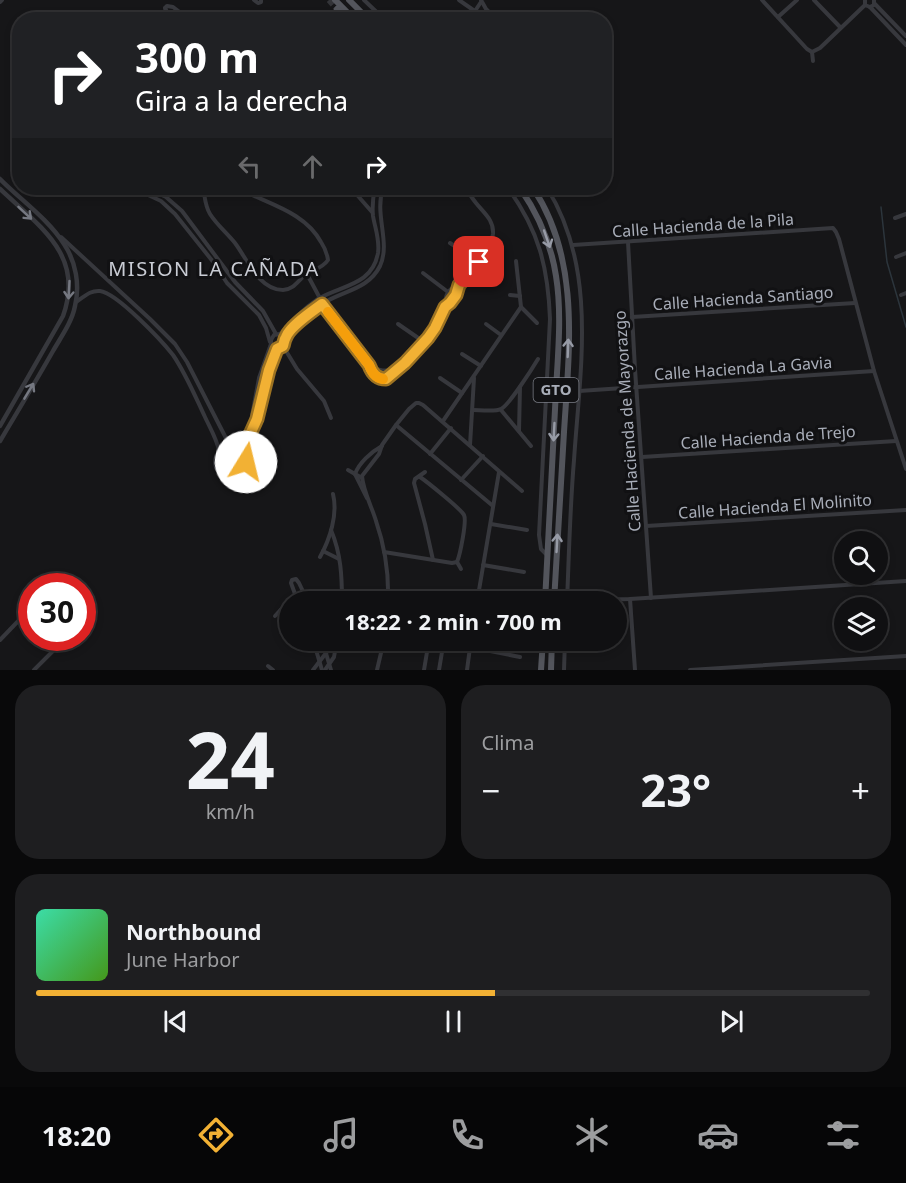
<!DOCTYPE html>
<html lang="es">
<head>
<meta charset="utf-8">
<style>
  body { margin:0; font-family:"Noto Sans",sans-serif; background:#1e1e20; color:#f1f3f6; height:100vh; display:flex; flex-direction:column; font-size:22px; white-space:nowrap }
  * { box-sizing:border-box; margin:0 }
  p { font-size:20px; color:#9c9d9f }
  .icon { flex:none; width:33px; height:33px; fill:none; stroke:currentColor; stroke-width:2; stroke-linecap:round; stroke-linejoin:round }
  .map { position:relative; height:670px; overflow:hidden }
  .details { display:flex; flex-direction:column; gap:15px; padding:15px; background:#09090a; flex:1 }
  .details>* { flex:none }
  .guide { position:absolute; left:12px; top:12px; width:600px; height:183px; border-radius:24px; box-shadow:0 3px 9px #0003,0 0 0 2px #303032; background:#202124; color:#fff; overflow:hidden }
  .buttons { position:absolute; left:834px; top:531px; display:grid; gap:12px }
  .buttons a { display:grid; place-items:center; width:54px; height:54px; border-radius:50%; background:#101012; box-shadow:0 3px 9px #0003,0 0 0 2px #303032; font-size:30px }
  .speed { position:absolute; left:18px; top:573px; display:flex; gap:12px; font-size:30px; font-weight:700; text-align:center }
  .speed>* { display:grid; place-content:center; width:78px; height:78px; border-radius:50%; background:#101012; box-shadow:0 3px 9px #0003,0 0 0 2px #303032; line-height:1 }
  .speed .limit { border:9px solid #d22; background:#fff; color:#111 }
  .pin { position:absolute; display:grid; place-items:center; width:51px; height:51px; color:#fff; margin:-26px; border-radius:12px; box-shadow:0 3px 9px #0006 }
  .me { position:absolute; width:66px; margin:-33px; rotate:9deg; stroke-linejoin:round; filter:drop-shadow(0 0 4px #0008) }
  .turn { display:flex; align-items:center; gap:21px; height:126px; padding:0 24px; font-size:27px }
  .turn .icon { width:78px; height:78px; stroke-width:2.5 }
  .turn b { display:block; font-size:42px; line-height:51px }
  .lanes { display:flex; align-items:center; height:57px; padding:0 24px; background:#0003; justify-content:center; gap:30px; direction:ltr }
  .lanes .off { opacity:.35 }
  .big { font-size:45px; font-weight:700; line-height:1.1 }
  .details .card { flex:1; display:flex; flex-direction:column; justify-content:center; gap:9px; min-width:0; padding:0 21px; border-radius:24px; background:#1e1e20 }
  .details .dial { align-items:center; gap:0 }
  .dial b { font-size:78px; line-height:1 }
  .song { display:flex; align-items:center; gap:18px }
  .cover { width:72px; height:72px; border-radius:9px; background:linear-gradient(135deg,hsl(160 70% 55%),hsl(100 70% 35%)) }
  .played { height:6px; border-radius:3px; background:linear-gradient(90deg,#f2b134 55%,#303032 55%) }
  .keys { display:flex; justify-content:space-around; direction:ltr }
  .heat { display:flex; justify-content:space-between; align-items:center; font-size:33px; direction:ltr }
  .details .tiles { flex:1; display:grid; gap:15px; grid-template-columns:1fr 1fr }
  .card:last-child { grid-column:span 2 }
  .trip { position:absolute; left:279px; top:591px; width:348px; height:60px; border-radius:30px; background:#101012; box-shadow:0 3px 9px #0003,0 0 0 2px #303032; font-weight:700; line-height:60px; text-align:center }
  .tab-bar { display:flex; height:96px; justify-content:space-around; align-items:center; background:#060607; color:#9c9d9f }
  .tab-bar .icon { width:42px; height:42px }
  .tab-bar .current { color:#f2b134 }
  .tab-bar b { font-size:27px; color:#f1f3f6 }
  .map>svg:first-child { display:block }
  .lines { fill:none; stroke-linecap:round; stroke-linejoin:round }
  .stream { stroke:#2c353c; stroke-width:1.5 }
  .primary-tunnel { stroke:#333438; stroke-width:6; stroke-dasharray:6 3; stroke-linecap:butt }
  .minor { stroke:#37383d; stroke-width:4 }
  .tertiary { stroke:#37383d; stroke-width:4.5 }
  .primary { stroke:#53555c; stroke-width:6 }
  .oneway { stroke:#757881 }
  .oneway2 { stroke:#979ba6 }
  .route-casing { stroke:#9d7322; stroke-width:15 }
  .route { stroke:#f2b134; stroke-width:10 }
  .slow { stroke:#f59e0b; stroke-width:10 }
  .labels { text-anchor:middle; stroke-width:6; stroke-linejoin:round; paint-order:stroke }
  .shield { fill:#111113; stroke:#7b7e86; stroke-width:1.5 }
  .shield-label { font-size:15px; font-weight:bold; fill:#a8adb8 }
  .street-label { font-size:16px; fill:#a8adb8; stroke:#111113 }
  .quarter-label { font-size:20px; letter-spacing:1.5px; fill:#c9ccd4; stroke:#111113 }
</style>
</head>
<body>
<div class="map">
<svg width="906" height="670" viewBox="0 0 906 670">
  <rect width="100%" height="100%" fill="#161618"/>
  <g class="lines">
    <path class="stream" d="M881 207 887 262 906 327"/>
    <path class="primary-tunnel" d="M329 0 337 9"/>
    <g class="minor">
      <path d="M254 0 258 3 261 2V0"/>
      <path d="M364 0 385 20"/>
      <path d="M459 0 479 14 494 20"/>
      <path d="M481 0 486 9 497 20"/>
      <path d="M762 0 807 49 812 52"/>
      <path d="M814 0 840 27"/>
      <path d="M865 0V5L870 7 906 45"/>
      <path d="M0 2 2 0"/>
      <path d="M874 3 906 36"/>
      <path d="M870 7 874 5V0"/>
      <path d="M165 8 167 6 173 7 190 20"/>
      <path d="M165 8 167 12 178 20"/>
      <path d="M778 17 797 0"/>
      <path d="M469 20 481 2"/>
      <path d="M812 52 820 48 865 5"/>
      <path d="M812 52 813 61"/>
      <path d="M604 53 606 50"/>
      <path d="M133 188 161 201 175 214 214 263 227 283 259 315 266 328 270 342"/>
      <path d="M147 188 166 197 182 211 235 282 263 311 276 334"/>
      <path d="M203 188C205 197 205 206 210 214 217 225 227 233 235 243 247 259 259 290 283 290 293 290 298 281 305 275 313 269 322 269 328 260 327 253 325 248 321 242 304 211 267 204 238 188"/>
      <path d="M351 188 372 212"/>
      <path d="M508 188C539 231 548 267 550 319L539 535 541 549 547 555"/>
      <path d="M547 188C598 269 580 369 574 460 570 507 569 554 567 602"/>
      <path d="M895 218 906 214"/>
      <path d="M61 237 150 319 175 344 187 362 230 446"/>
      <path d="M628 242 635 369 651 598"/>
      <path d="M450 243 479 262"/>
      <path d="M573 245 833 228 836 232 839 239 874 371 906 469"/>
      <path d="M896 257 906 253"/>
      <path d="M516 261 521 307 537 323"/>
      <path d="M423 273 448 292"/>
      <path d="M307 274 323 304 369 365 373 374 381 379C399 379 439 326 444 309 446 303 444 297 449 291 452 287 456 287 460 284 471 276 491 248 493 234 494 220 484 213 476 203 472 198 469 193 465 188"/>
      <path d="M510 295 520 296"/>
      <path d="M901 295 906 293"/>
      <path d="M76 302C84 297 90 290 100 291 117 293 162 341 173 355 186 374 195 396 205 417 210 428 217 439 219 451"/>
      <path d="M445 307C454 302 458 294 459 285"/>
      <path d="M632 317 855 303"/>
      <path d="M398 324 424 342"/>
      <path d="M486 324 501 335"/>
      <path d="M280 334C292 321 303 309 318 299 341 285 372 286 378 253 380 240 375 228 373 216 372 206 373 197 375 188"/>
      <path d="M283 346 297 369 324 401 331 418"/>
      <path d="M462 354 481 366"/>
      <path d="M370 366C379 372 386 371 397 369"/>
      <path d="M440 378 462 393"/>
      <path d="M579 391 874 371"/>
      <path d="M473 410C479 410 496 412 501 409 509 405 532 369 538 359"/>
      <path d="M501 410 531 446"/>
      <path d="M443 421 521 307"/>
      <path d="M396 425 493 506"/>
      <path d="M519 431 520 387"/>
      <path d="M470 445 474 378"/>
      <circle cx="230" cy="462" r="15"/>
      <path d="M237 448 246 434 251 421 259 378 271 344V340L274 335 280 334 285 339"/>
      <path d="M242 452 259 414 269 370 277 349 283 346C284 344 284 341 285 338 289 328 317 306 327 301 347 290 369 288 380 266 391 242 374 215 383 188"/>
      <path d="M430 454 451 428"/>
      <path d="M642 457 896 441"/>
      <path d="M348 470 362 478"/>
      <path d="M425 472 415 479 414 483 425 524 433 560"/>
      <path d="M355 474C359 463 371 452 382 446"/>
      <path d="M355 474 367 498"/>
      <path d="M420 477C426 481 461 509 464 515 467 521 460 555 457 562"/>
      <path d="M461 480 483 456"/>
      <path d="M491 524 527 530"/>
      <path d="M646 526 906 510"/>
      <path d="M331 530C341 554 342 576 342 602"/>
      <path d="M323 551 339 559"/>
      <path d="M384 552 452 563 457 562"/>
      <path d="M320 557C330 539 338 514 333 494"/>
      <path d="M457 562 461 569"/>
      <path d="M483 565 524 572"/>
      <path d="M630 599 635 670"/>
      <path d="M428 601V602"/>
      <path d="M567 601 630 599 906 581"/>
      <path d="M298 602 291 583 292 580 296 579 299 583 308 602"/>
      <path d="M388 602C389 575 385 547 376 521 372 507 363 491 362 476L379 454 382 445 396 425 409 409 416 403H419L423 405 522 491"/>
      <path d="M477 602 499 472"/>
      <path d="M275 616 295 594"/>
      <path d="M0 640 23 616"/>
      <path d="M313 640 322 670"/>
      <path d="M322 640 331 670"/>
      <path d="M470 647 520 657"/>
      <path d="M268 666 273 670"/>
      <path d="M34 670 57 647"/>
      <path d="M313 670 336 640"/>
      <path d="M325 670 334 657 337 640"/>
      <path d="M377 670 384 640"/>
      <path d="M424 670 429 640"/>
      <path d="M439 670 444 640"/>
      <path d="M467 670 471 640"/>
      <path d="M564 670 565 640"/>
      <path d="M690 670 906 656"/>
    </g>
    <g class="tertiary">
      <path d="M0 179C21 200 48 219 64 244 76 262 80 285 75 306 72 322 61 337 53 351 36 381 18 411 0 441"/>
      <path d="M0 189C40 227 85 255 63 316L0 426"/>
    </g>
    <g class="primary">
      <path d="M335 0 355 20"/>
      <path d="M349 0 369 20"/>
      <path d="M337 9 348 20"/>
      <path d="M520 188C538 214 551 243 556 276 562 313 558 353 556 390 552 461 549 531 545 602"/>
      <path d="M533 188C581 260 569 350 564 432 561 489 557 545 554 602"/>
      <path d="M541 670 543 640"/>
      <path d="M551 670 552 640"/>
    </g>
  </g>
  <defs><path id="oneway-shaft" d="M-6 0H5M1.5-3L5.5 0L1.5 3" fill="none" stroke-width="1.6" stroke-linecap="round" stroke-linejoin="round" transform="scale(1.5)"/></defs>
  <g class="oneway">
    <use href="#oneway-shaft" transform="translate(25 213) rotate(43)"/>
    <use href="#oneway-shaft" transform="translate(69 290) rotate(93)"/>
    <use href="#oneway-shaft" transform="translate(29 391) rotate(-59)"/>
  </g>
  <g class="oneway2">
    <use href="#oneway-shaft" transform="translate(547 239) rotate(71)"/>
    <use href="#oneway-shaft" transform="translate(568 348) rotate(-88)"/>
    <use href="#oneway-shaft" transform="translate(554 432) rotate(93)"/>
    <use href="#oneway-shaft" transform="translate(557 543) rotate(-87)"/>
  </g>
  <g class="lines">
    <defs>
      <path id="route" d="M246 462 242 452 257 419 269 370 277 349 283 346C284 343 284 340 286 337 290 326 313 311 322 304L369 365C372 373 376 379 386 379L405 363 428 338 435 328 445 307 450 303 456 295 459 285 479 262"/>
    </defs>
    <use href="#route" class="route-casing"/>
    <use href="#route" class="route"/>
    <path class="slow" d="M328 312 369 365C372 372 375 378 383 379"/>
  </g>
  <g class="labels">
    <rect class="shield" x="533.5" y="378" width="45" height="24" rx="4.5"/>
    <g class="shield-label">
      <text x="556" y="395">GTO</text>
    </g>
    <g class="street-label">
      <text transform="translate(703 225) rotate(-4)" y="6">Calle Hacienda de la Pila</text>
      <text transform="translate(743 298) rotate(-4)" y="6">Calle Hacienda Santiago</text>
      <text transform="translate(743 368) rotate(-4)" y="6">Calle Hacienda La Gavia</text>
      <text transform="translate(627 421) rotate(-94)" y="6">Calle Hacienda de Mayorazgo</text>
      <text transform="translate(768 437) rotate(-4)" y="6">Calle Hacienda de Trejo</text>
      <text transform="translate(775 506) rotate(-4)" y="6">Calle Hacienda El Molinito</text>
    </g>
    <g class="quarter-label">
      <text x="214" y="276">MISION LA CAÑADA</text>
    </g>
  </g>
</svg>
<div class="buttons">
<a><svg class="icon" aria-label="search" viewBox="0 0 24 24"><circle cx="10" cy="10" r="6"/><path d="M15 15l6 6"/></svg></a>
<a><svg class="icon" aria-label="layers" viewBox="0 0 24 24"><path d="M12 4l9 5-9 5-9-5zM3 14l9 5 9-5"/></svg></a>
</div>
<div class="speed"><div class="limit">30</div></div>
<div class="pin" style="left:479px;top:262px;background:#d93025"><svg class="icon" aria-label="arrive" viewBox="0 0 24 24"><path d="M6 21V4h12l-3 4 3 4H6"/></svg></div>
<svg class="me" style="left:246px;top:462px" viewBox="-20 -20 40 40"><circle r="19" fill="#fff"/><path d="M0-13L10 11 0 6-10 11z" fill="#f2b134"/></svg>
<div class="trip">18:22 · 2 min · 700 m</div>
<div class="guide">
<div class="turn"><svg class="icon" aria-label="right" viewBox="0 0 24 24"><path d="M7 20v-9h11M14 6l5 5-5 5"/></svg><div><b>300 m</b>Gira a la derecha</div></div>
<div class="lanes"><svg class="icon off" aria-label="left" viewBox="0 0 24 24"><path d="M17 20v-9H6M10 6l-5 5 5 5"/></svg><svg class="icon off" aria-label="ahead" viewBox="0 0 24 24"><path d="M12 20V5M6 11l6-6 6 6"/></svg><svg class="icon" aria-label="right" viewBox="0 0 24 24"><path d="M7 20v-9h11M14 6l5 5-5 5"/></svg></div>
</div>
</div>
<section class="details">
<div class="tiles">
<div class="card dial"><b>24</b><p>km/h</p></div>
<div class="card"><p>Clima</p>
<div class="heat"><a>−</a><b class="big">23°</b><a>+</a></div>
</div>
<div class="card">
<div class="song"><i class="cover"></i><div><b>Northbound</b><p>June Harbor</p></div></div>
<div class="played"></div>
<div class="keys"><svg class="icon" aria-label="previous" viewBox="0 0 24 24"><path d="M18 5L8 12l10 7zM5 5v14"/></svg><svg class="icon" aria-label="pause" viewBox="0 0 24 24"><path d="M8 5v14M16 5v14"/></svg><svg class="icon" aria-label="next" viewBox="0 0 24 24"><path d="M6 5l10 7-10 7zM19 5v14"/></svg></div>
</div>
</div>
</section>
<nav class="tab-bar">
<b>18:20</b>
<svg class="icon current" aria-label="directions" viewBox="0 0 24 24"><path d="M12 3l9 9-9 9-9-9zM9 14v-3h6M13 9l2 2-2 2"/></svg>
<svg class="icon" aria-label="music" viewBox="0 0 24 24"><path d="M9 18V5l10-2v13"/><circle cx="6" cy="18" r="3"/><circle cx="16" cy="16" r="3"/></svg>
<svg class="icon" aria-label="phone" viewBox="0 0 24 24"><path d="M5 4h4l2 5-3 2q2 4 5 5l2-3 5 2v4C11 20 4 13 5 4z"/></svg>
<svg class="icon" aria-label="climate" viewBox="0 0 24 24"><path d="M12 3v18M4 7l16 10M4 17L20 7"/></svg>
<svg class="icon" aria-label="car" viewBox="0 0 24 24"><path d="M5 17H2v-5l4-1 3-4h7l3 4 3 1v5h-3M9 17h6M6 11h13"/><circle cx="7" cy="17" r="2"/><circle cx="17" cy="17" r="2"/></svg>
<svg class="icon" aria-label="filters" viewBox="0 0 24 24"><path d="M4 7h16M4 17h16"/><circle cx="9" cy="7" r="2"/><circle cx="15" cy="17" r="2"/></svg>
</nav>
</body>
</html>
